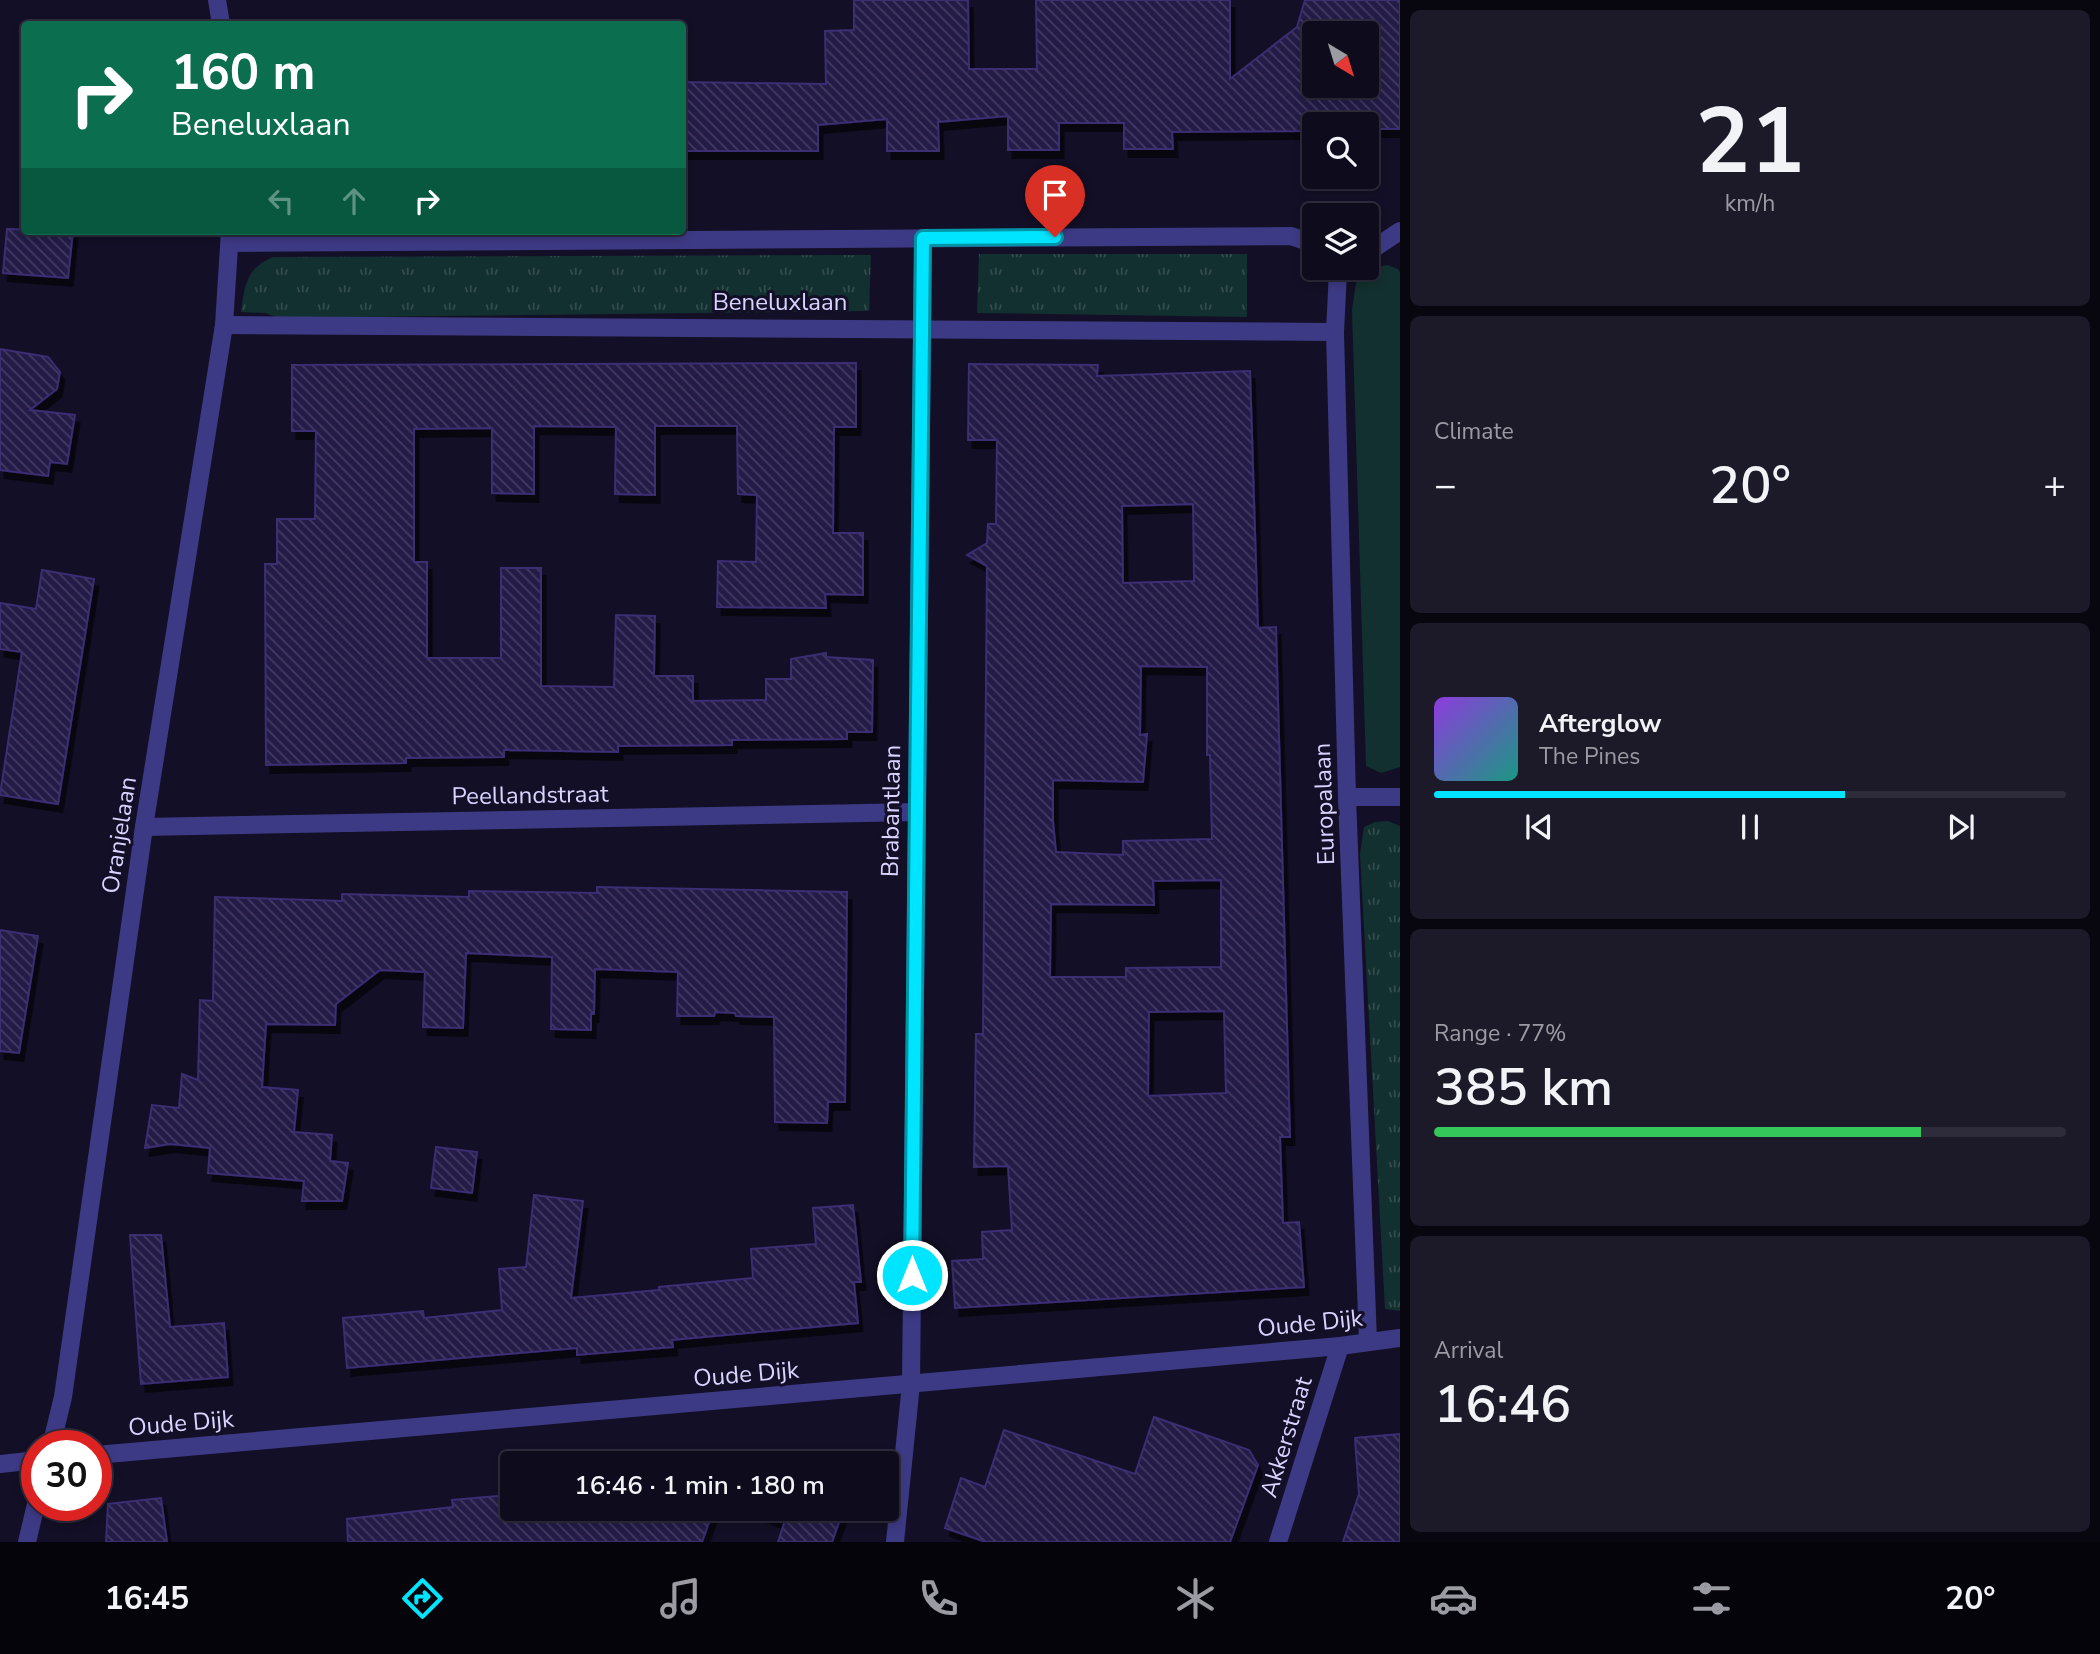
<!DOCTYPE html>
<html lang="en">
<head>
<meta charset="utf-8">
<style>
  body { margin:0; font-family:"Nunito Sans",sans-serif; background:#1c1929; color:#f1f3f6; height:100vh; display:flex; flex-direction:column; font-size:26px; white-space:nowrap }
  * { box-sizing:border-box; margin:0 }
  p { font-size:23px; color:#9b9ba3 }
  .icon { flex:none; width:38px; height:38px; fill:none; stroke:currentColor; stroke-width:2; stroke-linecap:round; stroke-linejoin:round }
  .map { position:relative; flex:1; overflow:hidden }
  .panel { display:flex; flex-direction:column; gap:10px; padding:10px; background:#08060f; width:700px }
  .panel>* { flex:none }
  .banner { position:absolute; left:21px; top:21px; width:665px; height:214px; border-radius:7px; box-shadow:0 4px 10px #0003,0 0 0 2px #2e2b3b; background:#0b6e4f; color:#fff; overflow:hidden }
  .needle { width:46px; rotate:142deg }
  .controls { position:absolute; left:1302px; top:21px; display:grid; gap:14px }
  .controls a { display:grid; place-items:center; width:77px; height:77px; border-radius:7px; background:#0e0b1c; box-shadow:0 4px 10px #0003,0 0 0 2px #2e2b3b; font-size:35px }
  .speed { position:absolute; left:21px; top:1430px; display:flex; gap:14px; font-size:35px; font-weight:700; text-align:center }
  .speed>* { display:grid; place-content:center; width:91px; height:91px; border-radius:50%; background:#0e0b1c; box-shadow:0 4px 10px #0003,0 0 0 2px #2e2b3b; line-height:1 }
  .speed .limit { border:10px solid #d22; background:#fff; color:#111 }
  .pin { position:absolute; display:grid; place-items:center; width:60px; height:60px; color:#fff; margin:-72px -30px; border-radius:50% 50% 50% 0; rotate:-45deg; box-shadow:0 0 7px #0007 }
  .pin .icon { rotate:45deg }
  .me { position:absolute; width:77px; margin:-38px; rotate:0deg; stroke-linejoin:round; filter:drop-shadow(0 0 5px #0008) }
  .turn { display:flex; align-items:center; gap:24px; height:147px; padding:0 35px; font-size:32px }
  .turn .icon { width:91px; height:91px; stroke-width:2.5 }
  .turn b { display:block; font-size:49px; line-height:60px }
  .lanes { display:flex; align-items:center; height:66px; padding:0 35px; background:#0003; justify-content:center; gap:35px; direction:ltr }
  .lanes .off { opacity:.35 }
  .big { font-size:52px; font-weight:600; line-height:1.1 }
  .panel .tile { flex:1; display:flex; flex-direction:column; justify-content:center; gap:10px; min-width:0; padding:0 24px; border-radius:10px; background:#1c1929 }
  .panel .dial { align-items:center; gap:0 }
  .dial b { font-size:91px; line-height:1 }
  .song { display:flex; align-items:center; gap:21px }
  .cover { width:84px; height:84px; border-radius:10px; background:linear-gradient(135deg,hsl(270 70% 55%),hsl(170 70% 35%)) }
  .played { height:7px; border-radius:4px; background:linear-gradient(90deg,#00e5ff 65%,#2e2b3b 65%) }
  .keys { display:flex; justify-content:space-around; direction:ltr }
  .heat { display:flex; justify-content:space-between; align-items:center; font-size:38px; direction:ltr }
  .charge { height:10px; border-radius:5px; background:linear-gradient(90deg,#34c759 77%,#2e2b3b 0) }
  .trip { position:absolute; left:500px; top:1451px; width:399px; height:70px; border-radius:7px; background:#0e0b1c; box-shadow:0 4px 10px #0003,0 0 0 2px #2e2b3b; font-weight:600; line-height:70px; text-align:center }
  .menu { display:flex; height:112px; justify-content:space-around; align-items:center; background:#06040b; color:#9b9ba3 }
  .menu .icon { width:49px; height:49px }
  .menu .selected { color:#00e5ff }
  .menu b { font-size:32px; color:#f1f3f6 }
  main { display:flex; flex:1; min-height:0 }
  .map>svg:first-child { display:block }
  .grass { fill:url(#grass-tufts) }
  .green { fill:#12302f }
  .building { fill:url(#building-back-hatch); stroke:#3b2d73; stroke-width:2; fill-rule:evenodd; filter:url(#shadow) }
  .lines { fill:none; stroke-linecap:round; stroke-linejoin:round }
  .minor { stroke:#3d3a85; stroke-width:18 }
  .route-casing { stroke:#0095a6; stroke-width:18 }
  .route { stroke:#00e5ff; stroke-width:12 }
  .labels { text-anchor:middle; stroke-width:6; stroke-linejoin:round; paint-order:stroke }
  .street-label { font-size:24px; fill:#d9d4ff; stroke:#130f26 }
</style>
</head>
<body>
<main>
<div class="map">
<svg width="1400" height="1542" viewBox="0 0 1400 1542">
  <defs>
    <pattern id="grass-tufts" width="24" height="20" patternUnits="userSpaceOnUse" patternTransform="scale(1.75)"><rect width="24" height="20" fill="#12302f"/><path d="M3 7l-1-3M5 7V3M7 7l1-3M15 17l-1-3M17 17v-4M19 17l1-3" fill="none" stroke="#344d4e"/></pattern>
    <pattern id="building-back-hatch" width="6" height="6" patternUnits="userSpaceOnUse" patternTransform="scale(1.75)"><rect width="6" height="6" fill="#241b47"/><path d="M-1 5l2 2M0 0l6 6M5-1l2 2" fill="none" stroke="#433b63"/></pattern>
    <filter id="shadow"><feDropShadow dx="4.5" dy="8" stdDeviation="0" flood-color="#0009"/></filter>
  </defs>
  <rect width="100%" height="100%" fill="#130f26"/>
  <g class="grass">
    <path d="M979 254H1247V317L977 313Z"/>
    <path d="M871 255 869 311 279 318 265 313 241 312C245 284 246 269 273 257Z"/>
    <path d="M1388 821 1400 826V1311L1385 1309 1360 854 1364 827 1375 822Z"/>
  </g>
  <path class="green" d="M1388 265 1398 269 1400 273V767L1381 773 1366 766 1352 310 1356 283 1370 268Z"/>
  <g class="building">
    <path d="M854 0H968L969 69H1037L1036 0H1230V79L1297 27 1305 0H1400V129H1367V124H1314V129H1309V131L1172 132 1173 149H1124V123H1059V150H1008V116L938 122 939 151H887V119L818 125V151H682V82L826 84 825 31 854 30ZM1314 33H1367V86H1314Z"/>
    <path d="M7 229 73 231 68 278 3 273Z"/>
    <path d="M0 349 48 357 60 372 57 389 30 410 75 415 67 464 50 462 48 476 0 470Z"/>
    <path d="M856 363V427H834L833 533H863V595L825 594 826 608 717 607 718 561 756 562 757 495 738 494 737 426H655V495L615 494 616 427 534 426V494L492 493V428L414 429V562H427V658H501V568H541V686L614 687 616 615 655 616 654 676H693V701L766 700V679H791V659L826 653V657L873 660 872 732H847V739L732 740V745L618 746V752L504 750V757L406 758V763L266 765 265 564H277V519H315L316 431H292V365Z"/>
    <path d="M969 364 1098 365 1097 376 1250 371 1258 628 1276 627 1290 1137H1280L1283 1223 1299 1222 1304 1287 955 1308 952 1261 983 1259 982 1232 1012 1230 1008 1166 974 1167 976 1034H983L987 566 967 555 987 543 988 524H996L997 440H968ZM1193 504 1194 581 1123 583 1122 506ZM1141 666 1207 667V755H1210L1212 839 1123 841V855L1056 852 1053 821V780L1143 782 1147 734 1140 735ZM1221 880V967L1126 968V977H1050L1051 904 1154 905 1153 881ZM1224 1011 1226 1093 1148 1096 1149 1012Z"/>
    <path d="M42 570 94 579 58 804 0 795 22 652 0 649V603L36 609Z"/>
    <path d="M597 887 847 892 845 1102H828L827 1123 775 1122 774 1017 736 1016 735 1013 715 1012 714 1016H677L678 972 595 969 594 1014H591V1030L551 1029 552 957 466 953 463 1028 423 1027 425 972 380 970 336 1004 335 1025 266 1024 262 1087 298 1090 294 1132 332 1135 330 1161 348 1163 342 1201H302L304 1181 208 1173 210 1148 170 1144 145 1148 152 1105 179 1108 182 1074 198 1080 200 1000 213 1001 215 897 342 901V894L469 897V891L597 893Z"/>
    <path d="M0 930 38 936 19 1053 0 1051Z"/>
    <path d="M436 1147 477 1152 472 1193 431 1188Z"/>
    <path d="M534 1195 583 1201 571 1298 659 1290V1287L753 1278 751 1249 816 1244 813 1208 853 1205 861 1282H854L858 1323 672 1340 673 1347 577 1355V1348L347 1368 343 1318 423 1311 424 1318 502 1310 499 1269 526 1267Z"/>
    <path d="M130 1235H161L170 1327 224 1323 228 1377 141 1384Z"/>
    <path d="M1154 1417 1249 1450 1258 1465 1230 1542H986L945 1528 961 1478 985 1487 1004 1430 1135 1474Z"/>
    <path d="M1400 1434V1542H1343L1359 1494 1355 1438Z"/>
    <path d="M777 1453V1463H732L735 1455Z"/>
    <path d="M509 1495 510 1508H714L702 1542H348L347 1519 453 1507 452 1500Z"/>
    <path d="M161 1498 167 1542H106L108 1504Z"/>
    <path d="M744 1508H780L781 1521Z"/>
    <path d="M789 1508H844L832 1542H778Z"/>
  </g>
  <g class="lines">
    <g class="minor">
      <path d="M217 0 221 24"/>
      <path d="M230 243 1291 236 1314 244"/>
      <path d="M1367 253 1400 231"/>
      <path d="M1343 268 1338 271 1335 332 1347 797 1368 1341"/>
      <path d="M224 325 1335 332"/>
      <path d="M1347 797H1400"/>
      <path d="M144 827 916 812"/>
      <path d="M51 1446 63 1397 144 827 224 325 230 231"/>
      <path d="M96 1455 1340 1346 1400 1338"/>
      <path d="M0 1464 37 1460"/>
      <path d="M27 1542 37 1500"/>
      <path d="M895 1542 911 1384 923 238"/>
      <path d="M1278 1542 1340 1346"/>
    </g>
  </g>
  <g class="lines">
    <defs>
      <path id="route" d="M912 1275 923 238 1055 237"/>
    </defs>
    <use href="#route" class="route-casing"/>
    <use href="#route" class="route"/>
  </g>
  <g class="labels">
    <g class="street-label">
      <text x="780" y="310">Beneluxlaan</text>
      <text transform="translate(530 795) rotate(-1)" y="8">Peellandstraat</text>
      <text transform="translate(1324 804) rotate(-92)" y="8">Europalaan</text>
      <text transform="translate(891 811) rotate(-89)" y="8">Brabantlaan</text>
      <text transform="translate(119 835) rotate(-81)" y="8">Oranjelaan</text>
      <text transform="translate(1310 1323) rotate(-6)" y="8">Oude Dijk</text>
      <text transform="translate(746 1374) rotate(-5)" y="8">Oude Dijk</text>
      <text transform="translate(181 1423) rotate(-5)" y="8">Oude Dijk</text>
      <text transform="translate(1286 1437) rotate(-73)" y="8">Akkerstraat</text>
    </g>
  </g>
</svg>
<div class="controls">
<a><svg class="needle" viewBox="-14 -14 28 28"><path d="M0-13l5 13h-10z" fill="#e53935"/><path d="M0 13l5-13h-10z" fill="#9b9ba3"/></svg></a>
<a><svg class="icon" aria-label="search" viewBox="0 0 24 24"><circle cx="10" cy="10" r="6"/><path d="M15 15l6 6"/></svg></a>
<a><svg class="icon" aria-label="layers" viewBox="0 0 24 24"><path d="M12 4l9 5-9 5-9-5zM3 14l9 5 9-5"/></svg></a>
</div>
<div class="speed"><div class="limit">30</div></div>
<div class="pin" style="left:1055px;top:237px;background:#d93025"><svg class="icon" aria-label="arrive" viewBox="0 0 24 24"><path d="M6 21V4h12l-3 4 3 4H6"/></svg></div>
<svg class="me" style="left:912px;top:1275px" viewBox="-20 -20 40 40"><circle r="17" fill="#00e5ff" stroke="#fff" stroke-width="3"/><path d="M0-11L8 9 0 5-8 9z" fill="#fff"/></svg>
<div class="trip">16:46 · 1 min · 180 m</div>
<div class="banner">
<div class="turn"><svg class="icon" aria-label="right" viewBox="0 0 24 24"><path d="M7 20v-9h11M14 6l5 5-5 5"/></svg><div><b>160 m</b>Beneluxlaan</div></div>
<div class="lanes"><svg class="icon off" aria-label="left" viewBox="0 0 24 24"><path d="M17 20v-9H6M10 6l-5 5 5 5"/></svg><svg class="icon off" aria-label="ahead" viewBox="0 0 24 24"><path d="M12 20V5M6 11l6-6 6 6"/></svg><svg class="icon" aria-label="right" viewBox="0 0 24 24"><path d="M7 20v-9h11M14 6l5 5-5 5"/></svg></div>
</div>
</div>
<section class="panel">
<div class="tile dial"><b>21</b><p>km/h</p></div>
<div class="tile"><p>Climate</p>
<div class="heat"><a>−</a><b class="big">20°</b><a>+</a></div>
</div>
<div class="tile">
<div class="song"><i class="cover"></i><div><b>Afterglow</b><p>The Pines</p></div></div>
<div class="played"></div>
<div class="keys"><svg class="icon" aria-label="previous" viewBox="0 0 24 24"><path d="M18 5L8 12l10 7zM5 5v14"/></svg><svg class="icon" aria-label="pause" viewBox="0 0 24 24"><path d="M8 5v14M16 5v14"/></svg><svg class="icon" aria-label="next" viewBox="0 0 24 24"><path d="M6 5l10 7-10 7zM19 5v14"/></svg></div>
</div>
<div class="tile"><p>Range · 77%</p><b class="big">385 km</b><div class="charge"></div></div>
<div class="tile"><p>Arrival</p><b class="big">16:46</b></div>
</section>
</main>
<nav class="menu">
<b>16:45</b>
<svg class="icon selected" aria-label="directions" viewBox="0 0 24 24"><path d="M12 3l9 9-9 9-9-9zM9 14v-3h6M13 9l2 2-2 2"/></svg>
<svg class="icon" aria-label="music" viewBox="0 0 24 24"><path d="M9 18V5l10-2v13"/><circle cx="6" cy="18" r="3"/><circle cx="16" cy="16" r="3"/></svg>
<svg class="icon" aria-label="phone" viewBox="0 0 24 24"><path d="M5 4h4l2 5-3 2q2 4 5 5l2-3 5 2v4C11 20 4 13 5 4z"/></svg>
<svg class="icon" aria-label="climate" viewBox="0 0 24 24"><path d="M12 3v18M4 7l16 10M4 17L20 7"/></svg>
<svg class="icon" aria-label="car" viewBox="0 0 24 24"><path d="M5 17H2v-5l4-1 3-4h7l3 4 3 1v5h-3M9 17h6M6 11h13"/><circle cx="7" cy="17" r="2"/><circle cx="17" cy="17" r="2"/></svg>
<svg class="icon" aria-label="filters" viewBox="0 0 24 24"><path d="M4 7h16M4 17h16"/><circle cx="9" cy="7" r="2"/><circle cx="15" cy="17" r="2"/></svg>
<b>20°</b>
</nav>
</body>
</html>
